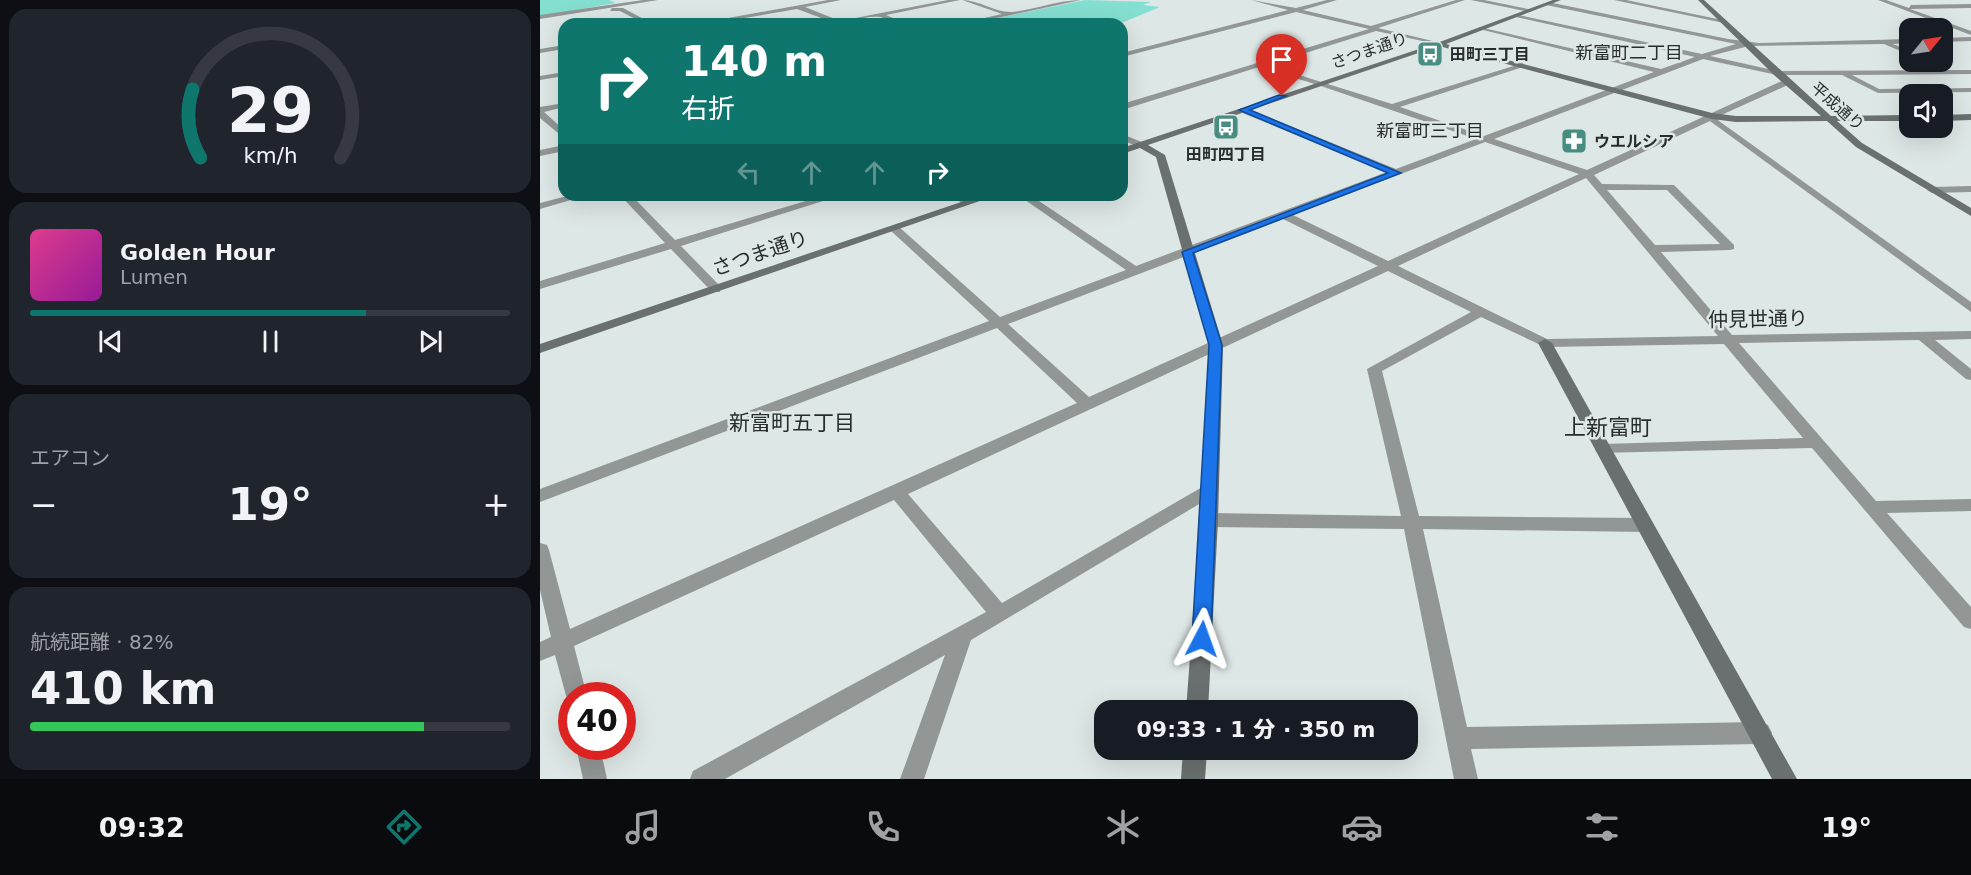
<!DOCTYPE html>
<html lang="ja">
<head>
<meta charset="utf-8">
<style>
  body { margin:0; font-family:"DejaVu Sans","Noto Sans JP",sans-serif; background:#20242c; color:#f1f3f6; height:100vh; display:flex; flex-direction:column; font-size:22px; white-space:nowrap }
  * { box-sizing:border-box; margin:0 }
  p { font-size:20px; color:#9ea1a6 }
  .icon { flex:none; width:33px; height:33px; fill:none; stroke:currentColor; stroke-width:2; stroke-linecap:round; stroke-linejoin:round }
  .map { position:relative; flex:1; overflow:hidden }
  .drawer { display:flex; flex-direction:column; gap:9px; padding:9px; background:#0d0f14; width:540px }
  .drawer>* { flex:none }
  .top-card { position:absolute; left:18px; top:18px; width:570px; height:183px; border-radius:18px; box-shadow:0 6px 24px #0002; background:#0f766e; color:#fff; overflow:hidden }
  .needle { width:39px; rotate:60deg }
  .buttons { position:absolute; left:1359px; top:18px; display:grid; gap:12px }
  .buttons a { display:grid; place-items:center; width:54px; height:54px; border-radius:12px; background:#171b24; box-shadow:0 6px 24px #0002; font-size:30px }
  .speed { position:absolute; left:18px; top:682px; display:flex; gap:12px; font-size:30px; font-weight:700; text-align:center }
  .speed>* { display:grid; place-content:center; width:78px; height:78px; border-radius:50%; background:#171b24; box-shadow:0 6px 24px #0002; line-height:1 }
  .speed .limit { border:9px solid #d22; background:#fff; color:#111 }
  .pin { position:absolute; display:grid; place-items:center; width:51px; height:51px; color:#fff; margin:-62px -26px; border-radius:50% 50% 50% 0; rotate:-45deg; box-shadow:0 0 6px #0007 }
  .pin .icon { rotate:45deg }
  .me { position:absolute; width:66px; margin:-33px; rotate:4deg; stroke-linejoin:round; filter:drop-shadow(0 0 4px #0008) }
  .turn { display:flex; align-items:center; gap:21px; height:126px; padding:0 24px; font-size:27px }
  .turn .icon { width:78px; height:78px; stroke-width:2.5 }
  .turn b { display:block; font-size:42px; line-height:51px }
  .lanes { display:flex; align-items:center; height:57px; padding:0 24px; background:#0003; justify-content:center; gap:30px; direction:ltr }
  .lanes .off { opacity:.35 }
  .big { font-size:45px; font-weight:800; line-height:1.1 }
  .drawer .widget { flex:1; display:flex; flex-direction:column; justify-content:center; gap:9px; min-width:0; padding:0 21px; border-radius:18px; background:#20242c }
  .drawer .dial { align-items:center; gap:0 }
  .dial svg { height:156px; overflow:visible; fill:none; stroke:#363941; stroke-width:7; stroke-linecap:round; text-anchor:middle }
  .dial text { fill:#f1f3f6; stroke:none }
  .song { display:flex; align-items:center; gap:18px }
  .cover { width:72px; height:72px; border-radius:9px; background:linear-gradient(135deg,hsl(330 70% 55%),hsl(300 70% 35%)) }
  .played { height:6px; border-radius:3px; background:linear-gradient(90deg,#0f766e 70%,#363941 70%) }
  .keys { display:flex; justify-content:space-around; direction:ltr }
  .heat { display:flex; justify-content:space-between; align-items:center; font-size:33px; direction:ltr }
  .charge { height:9px; border-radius:4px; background:linear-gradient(90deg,#34c759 82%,#363941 0) }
  .trip { position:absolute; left:554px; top:700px; width:324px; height:60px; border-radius:18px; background:#171b24; box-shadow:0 6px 24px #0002; font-weight:800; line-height:60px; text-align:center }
  .dock { display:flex; height:96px; justify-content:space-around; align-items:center; background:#090b0e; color:#9ea1a6 }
  .dock .icon { width:42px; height:42px }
  .dock .active { color:#0f766e }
  .dock b { font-size:27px; color:#f1f3f6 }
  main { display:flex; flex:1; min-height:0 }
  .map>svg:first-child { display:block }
  .green { fill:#85dfd1 }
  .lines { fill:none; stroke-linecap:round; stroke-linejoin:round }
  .street { fill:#929695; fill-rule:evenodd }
  .secondary { fill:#6a706f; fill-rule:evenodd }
  .route { fill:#1a73e8; stroke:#114b97; stroke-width:1.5 }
  .labels { text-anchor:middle; stroke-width:5; stroke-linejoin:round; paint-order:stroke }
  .far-street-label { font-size:16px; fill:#282c2b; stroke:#dde7e5 }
  .far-poi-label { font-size:16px; font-weight:bold; fill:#282c2b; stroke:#dde7e5; text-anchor:start }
  .far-neighbourhood-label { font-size:18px; fill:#282c2b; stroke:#dde7e5 }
  .street-label { font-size:20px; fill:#282c2b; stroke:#dde7e5 }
  .neighbourhood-label { font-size:21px; fill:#282c2b; stroke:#dde7e5 }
  .quarter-label { font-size:22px; fill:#282c2b; stroke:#dde7e5 }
</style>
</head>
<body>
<main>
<section class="drawer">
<div class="widget dial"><svg viewBox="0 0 100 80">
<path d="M14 69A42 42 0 1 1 86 69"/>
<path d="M14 69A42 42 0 0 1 10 34" stroke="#0f766e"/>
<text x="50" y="56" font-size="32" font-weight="700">29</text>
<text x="50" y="72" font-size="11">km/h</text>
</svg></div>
<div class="widget">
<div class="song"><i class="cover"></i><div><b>Golden Hour</b><p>Lumen</p></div></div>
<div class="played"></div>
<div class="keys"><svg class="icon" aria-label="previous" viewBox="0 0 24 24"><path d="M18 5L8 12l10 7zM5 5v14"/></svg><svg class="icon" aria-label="pause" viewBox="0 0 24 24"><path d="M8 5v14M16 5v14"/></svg><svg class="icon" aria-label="next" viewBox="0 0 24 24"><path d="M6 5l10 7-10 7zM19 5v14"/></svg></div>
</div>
<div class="widget"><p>エアコン</p>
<div class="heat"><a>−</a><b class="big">19°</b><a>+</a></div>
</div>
<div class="widget"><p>航続距離 · 82%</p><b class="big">410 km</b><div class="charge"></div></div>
</section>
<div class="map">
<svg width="1431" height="779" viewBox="0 0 1431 779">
  <rect width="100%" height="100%" fill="#dde7e5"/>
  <g class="green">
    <path d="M0 0H69L76 3 0 16Z"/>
    <path d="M545 0 611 2 603 5 620 7 579 24H429Z"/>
  </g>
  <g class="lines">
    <g class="street">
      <path d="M103 0H118L0 19V15Z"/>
      <path d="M288 0H301L265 7 300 21 408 0H420L346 15 367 24C357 24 350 19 340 17 325 15 304 24 289 24L292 22 257 9 169 24H155Z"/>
      <path d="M422 0C439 0 456 13 472 12 495 10 517 0 541 0L429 24H417L462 14Z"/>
      <path d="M711 0 756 8 787 0H797L763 10 831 26 916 0H925L838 28 901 43V45L836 31 727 65 852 104 983 63V67L860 107 944 136 1114 72 939 29V27L1121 69 1155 57 976 17 974 14 1162 54 1196 44 1006 5 1008 2 1188 39 1219 43 1370 39V43L1352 44 1370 50V55L1344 44 1209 46 1170 56 1237 71 1431 70V74L1312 75 1339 89 1431 88V92L1338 93 1302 75H1237L1163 59 954 139 1047 170 1244 80H1250V84L1177 117 1179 121 1431 302V312L1170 121 1054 175 1062 184 1134 185 1194 245V249L1190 250 1121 252 1192 335 1431 331V339L1395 340 1431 369V380L1426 379 1379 340 1199 343 1336 501 1431 499V511L1347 513 1431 607V629L1424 627 1272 448 1057 453 1055 449 1057 445 1063 444 1263 438 1184 344 1005 347 941 317 842 371 879 516 1104 518 1110 520 1113 525 1110 530 1104 532 883 529 927 727 1220 722 1228 725 1232 733 1228 741 1220 744 931 749 938 779H914L864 529 669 527 663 525 660 520 663 515 669 513 861 516 827 369 931 312 848 271 368 494 462 603 664 486H676L679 490 676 494 431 640 384 779H360L405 655 185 779H150L153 771 446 612 354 500 34 646 47 696H32V704L28 703 15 655 0 661V642L11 637 0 590V543L7 545 9 550 30 629 537 403 457 328 0 502V489L449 321 350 230V226H358L460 317 586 270 478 195H490L596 266 847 172 700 112V108H706L856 169 936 139 778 85 719 67 582 110V104L829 29 756 12 582 57V53L748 10ZM945 142 1039 174 848 261 753 215ZM1046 178 1178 336 1007 339 858 266ZM1067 190H1127L1180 244 1115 245ZM743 219 838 266 549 397 468 324Z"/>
      <path d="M931 0H944L993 10 990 12Z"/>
      <path d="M1074 0H1086L1187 21 1184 23Z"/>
      <path d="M1338 0H1346L1369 8 1371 5 1431 4V8L1370 9 1431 31V35Z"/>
      <path d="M72 8H83L113 24H105L80 11H70Z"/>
      <path d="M1431 37V41L1402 42V38Z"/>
      <path d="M24 45V49L0 53V49Z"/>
      <path d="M24 72V76L0 80V76Z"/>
      <path d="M24 103V107L4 112 24 130V138L0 118V107Z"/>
      <path d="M582 134 604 143 606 145 601 148 582 140Z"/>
      <path d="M24 145V151L0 156V150Z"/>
      <path d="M1431 186V192L1392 193 1387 190 1392 187Z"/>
      <path d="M31 195H48L0 209V203Z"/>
      <path d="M80 195H91L135 240 286 195H302L141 246 180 286V292H172L131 249 0 289V281L125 243Z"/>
      <path d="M410 195H423L434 203 425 205Z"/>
      <path d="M36 747H60L67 779H43Z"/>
    </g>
    <g class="secondary">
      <path d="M1013 0H1021L906 44 1172 113 1196 116H1281L1234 75 1158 0H1164L1291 116 1370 115V121H1297L1322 143 1431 208V216L1316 147 1287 121 1196 122 1172 119 899 46 608 145 625 155 683 345 678 520 668 711H646L660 520 669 345 616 157 600 148 582 154V148L897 43Z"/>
      <path d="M1431 114V120L1402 121V115Z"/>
      <path d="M442 195H457L0 353V344Z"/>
      <path d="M1005 339 1012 343 1257 779H1232L998 343Z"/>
      <path d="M643 750H667L665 779H641Z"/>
    </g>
  </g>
  <path class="route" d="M739 95 746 96 710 110 861 173 653 253 682 345 671 639 668 645 662 647 655 645 652 639 669 345 642 252 848 173 699 110Z"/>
  <defs>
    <symbol id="bus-square" viewBox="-11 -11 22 22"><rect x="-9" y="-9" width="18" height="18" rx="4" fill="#488d82" stroke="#dde7e5"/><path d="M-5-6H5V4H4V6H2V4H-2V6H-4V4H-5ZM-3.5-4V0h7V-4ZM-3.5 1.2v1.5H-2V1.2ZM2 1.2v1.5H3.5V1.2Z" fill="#fff"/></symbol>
    <symbol id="pharmacy-square" viewBox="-11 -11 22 22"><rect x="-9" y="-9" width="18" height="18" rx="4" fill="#488d82" stroke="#dde7e5"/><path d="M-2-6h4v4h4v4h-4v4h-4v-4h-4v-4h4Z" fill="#fff"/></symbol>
  </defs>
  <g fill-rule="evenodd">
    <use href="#bus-square" x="875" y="39" width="30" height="30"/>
    <use href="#bus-square" x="671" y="112" width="30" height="30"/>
    <use href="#pharmacy-square" x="1019" y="126" width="30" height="30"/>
  </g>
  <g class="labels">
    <g class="far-street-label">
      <text transform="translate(829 50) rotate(-19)" y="6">さつま通り</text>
      <text transform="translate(1298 106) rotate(41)" y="6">平成通り</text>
    </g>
    <g class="far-poi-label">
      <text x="910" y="60">田町三丁目</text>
      <text x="1054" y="147">ウエルシア</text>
      <text x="686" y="160" text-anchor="middle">田町四丁目</text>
    </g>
    <g class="far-neighbourhood-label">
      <text x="1089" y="59">新富町二丁目</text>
      <text x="890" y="137">新富町三丁目</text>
    </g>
    <g class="street-label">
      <text transform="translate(220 253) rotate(-19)" y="7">さつま通り</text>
      <text transform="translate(1218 319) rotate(-1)" y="7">仲見世通り</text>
    </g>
    <g class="neighbourhood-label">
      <text x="252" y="430">新富町五丁目</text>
    </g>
    <g class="quarter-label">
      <text x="1068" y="435">上新富町</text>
    </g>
  </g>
</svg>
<div class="buttons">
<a><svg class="needle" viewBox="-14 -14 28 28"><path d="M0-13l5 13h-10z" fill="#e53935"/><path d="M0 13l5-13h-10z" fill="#9ea1a6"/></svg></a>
<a><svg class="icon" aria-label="sound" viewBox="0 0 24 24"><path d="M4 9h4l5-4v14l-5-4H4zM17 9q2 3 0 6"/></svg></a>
</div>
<div class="speed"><div class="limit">40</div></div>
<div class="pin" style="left:742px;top:96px;background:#d93025"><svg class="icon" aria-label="arrive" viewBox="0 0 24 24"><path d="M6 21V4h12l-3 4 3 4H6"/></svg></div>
<svg class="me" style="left:662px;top:639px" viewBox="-20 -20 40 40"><path d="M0-17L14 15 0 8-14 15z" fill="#1a73e8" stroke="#fff" stroke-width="4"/></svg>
<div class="trip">09:33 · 1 分 · 350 m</div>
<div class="top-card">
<div class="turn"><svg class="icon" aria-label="right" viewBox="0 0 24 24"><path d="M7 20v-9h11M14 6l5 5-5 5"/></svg><div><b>140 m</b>右折</div></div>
<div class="lanes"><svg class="icon off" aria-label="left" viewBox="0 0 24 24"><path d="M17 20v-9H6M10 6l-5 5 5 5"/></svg><svg class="icon off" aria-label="ahead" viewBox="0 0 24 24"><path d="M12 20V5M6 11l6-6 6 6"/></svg><svg class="icon off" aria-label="ahead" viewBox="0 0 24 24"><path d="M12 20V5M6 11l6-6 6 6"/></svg><svg class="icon" aria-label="right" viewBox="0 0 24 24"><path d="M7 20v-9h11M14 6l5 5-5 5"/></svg></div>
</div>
</div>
</main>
<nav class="dock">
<b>09:32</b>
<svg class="icon active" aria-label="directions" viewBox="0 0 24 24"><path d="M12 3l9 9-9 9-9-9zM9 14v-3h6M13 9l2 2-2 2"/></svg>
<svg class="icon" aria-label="music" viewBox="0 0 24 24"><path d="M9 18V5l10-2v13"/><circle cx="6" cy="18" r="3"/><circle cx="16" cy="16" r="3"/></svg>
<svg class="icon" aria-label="phone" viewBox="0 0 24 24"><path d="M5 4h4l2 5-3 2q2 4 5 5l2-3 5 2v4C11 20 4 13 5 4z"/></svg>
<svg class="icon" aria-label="climate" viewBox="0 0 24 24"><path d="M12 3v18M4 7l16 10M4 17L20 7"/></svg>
<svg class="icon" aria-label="car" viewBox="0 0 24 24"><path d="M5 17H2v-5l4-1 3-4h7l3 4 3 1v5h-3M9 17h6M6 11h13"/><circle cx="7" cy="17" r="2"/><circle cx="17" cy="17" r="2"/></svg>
<svg class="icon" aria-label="filters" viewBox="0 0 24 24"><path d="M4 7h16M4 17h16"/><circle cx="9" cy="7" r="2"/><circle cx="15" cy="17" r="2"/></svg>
<b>19°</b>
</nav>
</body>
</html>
